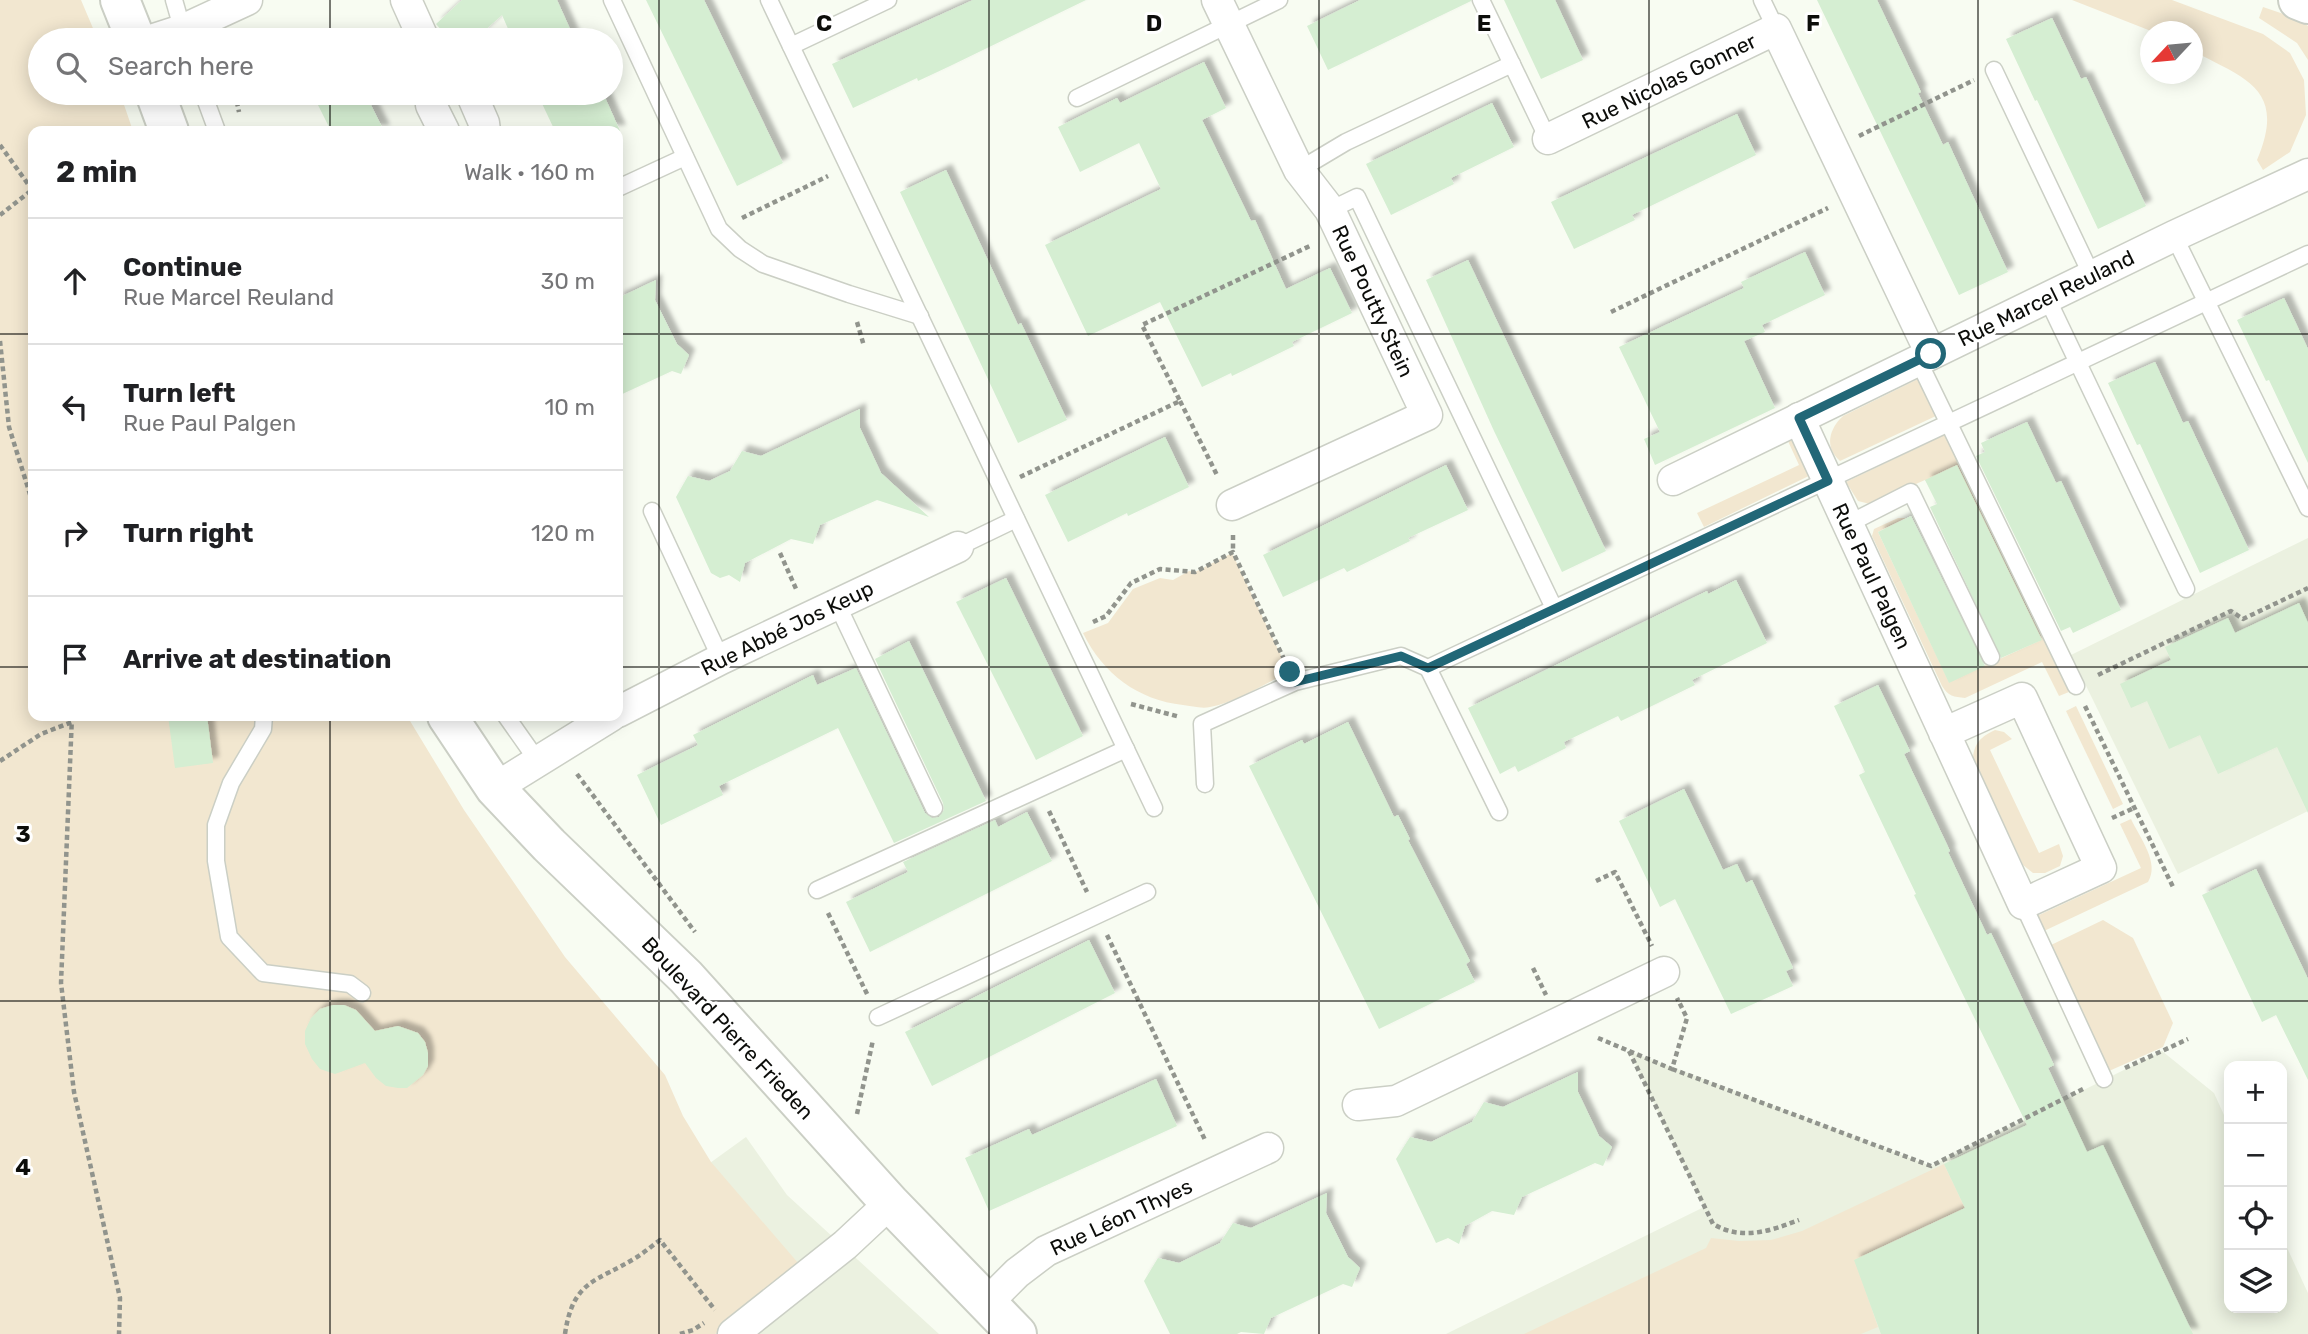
<!DOCTYPE html>
<html lang="en">
<head>
<meta charset="utf-8">
<style>
	:root { --surface:#fff; --page:#f6f6f6; --text:#202124; --muted:#757577; --line:#e0e0e0 }
	body { margin:0; font-family:Rubik,sans-serif; background:var(--page); color:var(--text) }
	.controls { position:absolute; right:21px; bottom:21px; display:grid; overflow:hidden; border-radius:14px; box-shadow:0 4px 18px #0003 }
	.controls button { width:63px; height:63px; display:grid; place-items:center; padding:0; border:0; border-bottom:2px solid var(--line); background:var(--surface); color:var(--text); font:35px sans-serif }
	.compass { position:absolute; left:2140px; top:21px; width:63px; height:63px; border-radius:50%; background:var(--surface); box-shadow:0 4px 18px #0003; rotate:244deg }
	.stop { position:absolute; width:21px; height:21px; margin:-16px; border:5px solid #226777; border-radius:50%; background:#fff }
	.stop.end { background:#226777; border-color:#fff; box-shadow:0 2px 7px #0008 }
	.list { margin:0; padding:0; list-style:none }
	h2 { display:flex; justify-content:space-between; align-items:center; height:91px; margin:0; padding:0 28px; font-size:30px }
	h2 small { font-size:23px; font-weight:400; color:var(--muted) }
	.list li { display:grid; grid-template-columns:46px 1fr auto; gap:21px; align-items:center; box-sizing:border-box; height:126px; padding:0 28px; border-top:2px solid var(--line) }
	.list b { display:block; font-size:26px; white-space:nowrap }
	.list p { margin:0; font-size:23px; white-space:nowrap; color:var(--muted) }
	.list em { font-size:23px; font-style:normal; color:var(--muted) }
	.icon { flex:none; width:38px; height:38px; fill:none; stroke:currentColor; stroke-width:2; stroke-linecap:round; stroke-linejoin:round }
	.map { position:relative; flex:none; width:2308px; height:1334px; overflow:hidden }
	.search { position:absolute; background:var(--surface); box-shadow:0 4px 18px #0003; left:28px; top:28px; width:595px; height:77px; display:flex; align-items:center; gap:18px; box-sizing:border-box; padding:0 24px; border-radius:38px; color:var(--muted); font-size:26px }
	.panel { position:absolute; background:var(--surface); box-shadow:0 4px 18px #0003; left:28px; top:126px; width:595px; height:595px; border-radius:14px }
	.map>svg:first-child { display:block }
	.built { fill:#ebf1e0 }
	.green { fill:#f2e7d0 }
	.building { fill:#d5eed2; filter:url(#shadow) }
	.lines { fill:none; stroke-linecap:round; stroke-linejoin:round }
	.service-casing { stroke:#cbcfc5; stroke-width:19 }
	.minor-casing { stroke:#cbcfc5; stroke-width:33 }
	.tertiary-casing { stroke:#cbcfc5; stroke-width:42 }
	.secondary-casing { stroke:#cbcfc5; stroke-width:42 }
	.path { stroke:#91948d; stroke-width:4.5; stroke-dasharray:5 3.5; stroke-linecap:butt }
	.service { stroke:#fff; stroke-width:16 }
	.minor { stroke:#fff; stroke-width:30 }
	.tertiary { stroke:#fff; stroke-width:38 }
	.secondary { stroke:#fff; stroke-width:38 }
	.route { stroke:#226777; stroke-width:9 }
	.grid { fill:none; stroke:#0c0d0a; stroke-width:2; stroke-opacity:0.55 }
	.labels { text-anchor:middle; dominant-baseline:central; stroke-width:6; stroke-linejoin:round; paint-order:stroke }
	.street-label { font-size:21px; fill:#0c0d0a; stroke:#fff }
	.grid-label { font-size:23px; text-anchor:middle; font-weight:bold; fill:#0c0d0a; stroke:#fff; stroke-width:6; stroke-linejoin:round; paint-order:stroke }
</style>
</head>
<body>
<div class="map">
<svg width="2308" height="1334" viewBox="0 0 2308 1334">
	<defs>
		<filter id="shadow"><feDropShadow dx="6" dy="-6" stdDeviation="2" flood-color="#0004"/></filter>
	</defs>
	<rect width="100%" height="100%" fill="#f8fcf2"/>
	<g class="built">
		<path d="M2308 538V811L2178 874 2071 655Z"/>
		<path d="M1629 1051 1931 1166 2162 1051 2214 1093 2229 1126V1308H2282V1237L2308 1293V1334H1446L1704 1207Z"/>
		<path d="M746 1137 787 1195 939 1334H473Z"/>
	</g>
	<g class="green">
		<path d="M0 0H81L98 40H40V93H120L133 131H33V716H407L464 810 565 957 665 1075 683 1116 711 1162 799 1264 715 1334H0Z"/>
		<path d="M2072 0H2172L2263 34 2290 53 2304 80 2306 115 2290 152 2263 170 2257 160C2287 89 2246 79 2193 51L2192 32 2151 31Z"/>
		<path d="M2263 7 2298 19 2308 26V60L2297 43 2259 18Z"/>
		<path d="M1920 378 1938 415 1840 461C1824 447 1829 429 1843 416Z"/>
		<path d="M1946 434 2069 692 2059 696 2042 662 1965 698C1954 697 1948 696 1942 686L1872 536 1874 529 1898 518H1906L1878 532 1949 682 2039 641 1925 480 1870 504 1858 501 1846 482Z"/>
		<path d="M1798 435 1815 473 1704 527 1697 513 1799 465 1787 439Z"/>
		<path d="M1232 553 1289 672C1264 684 1237 702 1210 707 1202 709 1191 706 1183 705 1138 700 1103 674 1083 633L1108 623 1133 589 1160 578 1173 580 1189 571 1195 572Z"/>
		<path d="M2076 706 2123 804 2113 809 2066 711Z"/>
		<path d="M1995 730 2004 732 2012 739 1990 750 2039 853 2059 844 2063 856 2060 866 2045 873H2033L2023 865 1973 757C1975 742 1981 737 1995 730Z"/>
		<path d="M2131 819C2140 838 2160 863 2148 882L2044 931 2037 916 2141 868 2120 824Z"/>
		<path d="M2103 920 2133 938 2173 1023 2163 1047 2109 1071 2051 945Z"/>
		<path d="M1944 1164 1965 1208 1855 1260 1878 1327 1861 1334H1524L1706 1248 1711 1238 1739 1241 1771 1240 1802 1231Z"/>
	</g>
	<g class="building">
		<path d="M462 0H557L575 40H513L502 15 474 40H450L436 24Z"/>
		<path d="M646 0H704L783 163 737 186Z"/>
		<path d="M973 0H1086L950 66 918 81 917 78 853 108 832 64Z"/>
		<path d="M1360 0H1471V1L1328 70 1307 26Z"/>
		<path d="M1504 0H1555L1583 60 1541 79Z"/>
		<path d="M1817 0H1877L1921 92 1918 93 1943 145 1948 142 2008 272 1959 295Z"/>
		<path d="M2052 18 2081 79 2086 77 2146 206 2098 229 2037 100 2035 101 2006 39Z"/>
		<path d="M1204 62 1226 108 1202 120 1251 221 1255 220 1286 289 1330 268 1352 313 1292 342 1294 346 1232 376 1231 373 1202 387 1160 302 1088 336 1045 245 1161 189 1139 143 1080 172 1058 127 1117 98 1120 103Z"/>
		<path d="M312 93H365L384 131H331Z"/>
		<path d="M537 93H603L620 131H555Z"/>
		<path d="M1492 103 1514 147 1451 178 1454 184 1391 215 1366 164Z"/>
		<path d="M1737 114 1756 155 1632 215 1635 220 1574 249 1551 202Z"/>
		<path d="M946 170 1018 325 1021 323 1067 420 1018 443 900 192Z"/>
		<path d="M1805 252 1825 295 1762 325 1765 332 1744 341 1775 408 1655 465 1644 439 1660 432 1619 347 1744 288 1741 282Z"/>
		<path d="M1468 260 1606 551 1562 572 1494 431 1426 280Z"/>
		<path d="M656 280 655 300 677 344 689 355 681 374 672 371 618 396V298Z"/>
		<path d="M2284 298 2308 349V463L2269 380 2266 381 2237 320Z"/>
		<path d="M2155 362 2183 423 2188 421 2249 550 2200 573 2140 444 2137 445 2108 383Z"/>
		<path d="M860 409V428L881 473 929 517 877 500 820 525 813 544 791 539 745 563 740 582 729 575 720 578 711 573 676 497 688 476 709 481 730 471 742 451 761 456Z"/>
		<path d="M2027 422 2056 483 2061 481 2121 610 2073 633 2070 627 2061 631 1976 456 1985 452 1981 443Z"/>
		<path d="M1165 437 1189 487 1128 516 1127 513 1068 542 1045 495Z"/>
		<path d="M1446 465 1468 510 1408 538 1410 541 1347 572 1344 568 1283 597 1263 555Z"/>
		<path d="M1957 465 2042 640 2001 658 1930 507 1937 504 1925 480Z"/>
		<path d="M1911 516 1985 666 1949 683 1878 532Z"/>
		<path d="M1006 578 1083 736 1036 760 956 602Z"/>
		<path d="M1736 580 1767 643 1692 680 1695 685 1621 721 1618 716 1564 742 1566 748 1518 772 1515 766 1500 774 1468 708 1707 591 1708 594Z"/>
		<path d="M2299 603 2308 623V813L2277 747 2218 774 2200 735 2169 749 2147 701 2131 708 2120 684 2171 660 2165 647 2228 618 2235 633Z"/>
		<path d="M909 641 986 801 894 843 838 728 719 786 723 795 661 825 637 775 698 745 693 735 813 675 817 685 856 668 925 813 932 818 939 817 944 810 943 803 875 659Z"/>
		<path d="M1878 685 1910 751 1904 754 1950 851 1948 852 1987 935 1991 933 2054 1065 2048 1068 2087 1152 2103 1145 2193 1334H1881L1854 1260 1965 1208 1944 1164 2027 1125 1914 895 1916 894 1859 775 1865 772 1834 706Z"/>
		<path d="M168 716H207L213 763 175 768Z"/>
		<path d="M1348 722 1394 817 1398 815 1410 839 1408 840 1470 961 1466 964 1475 982 1379 1029 1249 766 1302 740 1304 744Z"/>
		<path d="M1684 789 1723 870 1737 864 1746 883 1752 880 1793 968 1786 971 1793 986 1731 1014 1675 899 1660 907 1619 821Z"/>
		<path d="M1027 812 1052 861 870 952 846 902 908 872 903 862 995 820 998 827Z"/>
		<path d="M2256 869 2308 979V1080L2276 1015 2262 1022 2202 895Z"/>
		<path d="M1089 940 1115 993 932 1086 905 1032Z"/>
		<path d="M333 1005H344L356 1010 375 1031 398 1026 418 1033 425 1042 428 1053V1066L423 1075 407 1088H398L386 1086 376 1078 365 1063 335 1074 320 1069 312 1059 305 1044V1031L311 1018 320 1009Z"/>
		<path d="M1578 1072V1092L1599 1136 1612 1147 1603 1166 1595 1163 1522 1197 1514 1215 1492 1211 1465 1226 1459 1244 1448 1238 1436 1243 1396 1159 1410 1137 1431 1142 1472 1122 1484 1102 1503 1107Z"/>
		<path d="M1156 1079 1177 1126 989 1211 965 1158 1029 1129 1032 1135Z"/>
		<path d="M1327 1193 1326 1213 1348 1257 1360 1268 1352 1287 1343 1284 1271 1318 1264 1334 1241 1332 1237 1334H1170L1144 1281 1158 1258 1179 1263 1220 1243 1233 1223 1251 1228Z"/>
	</g>
	<g class="lines">
		<defs>
			<g id="service">
				<path d="M174 0 184 35"/>
				<path d="M612 0 719 229 740 249 763 264 849 294 920 316"/>
				<path d="M769 0 1154 808"/>
				<path d="M1481 0 1548 139"/>
				<path d="M1762 0 1776 29"/>
				<path d="M791 46 888 0"/>
				<path d="M1994 70 2092 276"/>
				<path d="M203 93 217 131"/>
				<path d="M1077 98 1279 0"/>
				<path d="M1299 170 1346 142 1512 64"/>
				<path d="M618 188 685 157"/>
				<path d="M1330 210 1357 197 1554 608"/>
				<path d="M2174 236 2308 508"/>
				<path d="M2047 298 2186 589"/>
				<path d="M1918 360 2076 686"/>
				<path d="M652 511 721 659"/>
				<path d="M1848 524 1911 492 1991 657"/>
				<path d="M958 547 1016 519"/>
				<path d="M837 604 934 808"/>
				<path d="M1428 668 1499 812"/>
				<path d="M264 716 263 729 231 783 216 825V861L229 937 263 973 350 984 362 993"/>
				<path d="M506 716 537 760"/>
				<path d="M1205 784 1202 724 1295 682 1401 656 1428 668 2308 254"/>
				<path d="M817 890 1126 749"/>
				<path d="M2023 904 2104 1079"/>
				<path d="M878 1017 1147 892"/>
			</g>
			<g id="minor">
				<path d="M406 0 424 40"/>
				<path d="M1217 0 1299 170 1330 210 1427 415 1232 505"/>
				<path d="M151 40 182 30 247 0"/>
				<path d="M430 93 431 105 444 131"/>
				<path d="M471 93 484 123 485 131"/>
				<path d="M1548 139 1776 29 1931 354"/>
				<path d="M1799 418C1874 581 1949 742 2023 904L2101 868 2022 698 1944 733"/>
				<path d="M1673 480 2174 236 2308 174"/>
				<path d="M618 712 721 659 958 547"/>
				<path d="M495 788 611 716"/>
				<path d="M1358 1105 1396 1101 1664 972"/>
				<path d="M986 1304 1017 1273 1046 1251 1268 1148"/>
				<path d="M733 1334 845 1245 890 1203"/>
			</g>
			<path id="tertiary" d="M2298 0 2308 4"/>
			<g id="secondary">
				<path d="M120 0 136 40"/>
				<path d="M155 93 169 131"/>
				<path d="M447 716 495 788 549 845 686 977 890 1203 1017 1334"/>
			</g>
		</defs>
		<use href="#service" class="service-casing"/>
		<use href="#minor" class="minor-casing"/>
		<use href="#tertiary" class="tertiary-casing"/>
		<use href="#secondary" class="secondary-casing"/>
		<g class="path">
			<path d="M235 93 239 112"/>
			<path d="M1859 136 1974 80"/>
			<path d="M0 145 33 191"/>
			<path d="M0 215 32 190"/>
			<path d="M742 218 828 176"/>
			<path d="M1611 312 1828 208"/>
			<path d="M857 322 864 346"/>
			<path d="M0 341 9 427 33 504"/>
			<path d="M1180 401 1218 477"/>
			<path d="M1020 477 1180 401 1142 325 1312 245"/>
			<path d="M1233 535V552"/>
			<path d="M780 553 797 591"/>
			<path d="M1093 622 1106 616 1131 583 1160 569 1195 572 1233 552 1284 659"/>
			<path d="M2098 675 2231 611 2243 619 2308 588"/>
			<path d="M1131 704 1180 717"/>
			<path d="M2085 706 2173 887"/>
			<path d="M72 716 61 983 74 1092 120 1298 119 1334"/>
			<path d="M0 761 41 734 72 722"/>
			<path d="M577 774 695 932"/>
			<path d="M1049 811 1087 892"/>
			<path d="M2112 818 2134 808"/>
			<path d="M1596 881 1615 872 1652 946"/>
			<path d="M828 913 868 996"/>
			<path d="M1107 935 1206 1142"/>
			<path d="M1533 968 1546 995"/>
			<path d="M1598 1038 1672 1069 1687 1018 1677 998"/>
			<path d="M1629 1051 1713 1224C1742 1241 1770 1231 1799 1220"/>
			<path d="M2125 1068 2188 1039"/>
			<path d="M1672 1069 1931 1166 2083 1089"/>
			<path d="M857 1114 873 1040"/>
			<path d="M565 1334C573 1279 597 1282 637 1257 645 1252 653 1245 660 1240L715 1310"/>
			<path d="M680 1334 693 1330 704 1323"/>
		</g>
		<use href="#service" class="service"/>
		<use href="#minor" class="minor"/>
		<use href="#tertiary" class="tertiary"/>
		<use href="#secondary" class="secondary"/>
	</g>
	<g class="lines">
		<path class="route" d="M1290 672 1295 682 1401 656 1428 668 1828 481 1799 418 1931 354"/>
	</g>
	<path class="grid" d="M330 0V40M659 0V1334M989 0V1334M1319 0V1334M1649 0V1334M1978 0V1334M330 93V131M0 334H33M618 334H2308M0 667H33M618 667H2308M330 716V1334M0 1001H2308"/>
	<g class="labels">
		<g class="street-label">
			<text transform="translate(1669 81) rotate(-26)">Rue Nicolas Gonner</text>
			<text transform="translate(2046 298) rotate(-26)">Rue Marcel Reuland</text>
			<text transform="translate(1373 301) rotate(65)">Rue Poutty Stein</text>
			<text transform="translate(1872 576) rotate(65)">Rue Paul Palgen</text>
			<text transform="translate(787 628) rotate(-26)">Rue Abbé Jos Keup</text>
			<text transform="translate(728 1028) rotate(47)">Boulevard Pierre Frieden</text>
			<text transform="translate(1121 1217) rotate(-25)">Rue Léon Thyes</text>
		</g>
	</g>
	<g class="grid-label">
		<text x="824" y="31">C</text>
		<text x="1154" y="31">D</text>
		<text x="1484" y="31">E</text>
		<text x="1813" y="31">F</text>
		<text x="23" y="842">3</text>
		<text x="23" y="1175">4</text>
	</g>
</svg>
<div class="controls">
<button>+</button>
<button>−</button>
<button><svg class="icon" aria-label="locate" viewBox="0 0 24 24"><circle cx="12" cy="12" r="6"/><path d="M12 2v4M12 18v4M2 12h4M18 12h4"/></svg></button>
<button><svg class="icon" aria-label="layers" viewBox="0 0 24 24"><path d="M12 4l9 5-9 5-9-5zM3 14l9 5 9-5"/></svg></button>
</div>
<svg class="compass" viewBox="-18 -18 36 36"><path d="M0-13l5 13h-10z" fill="#e53935"/><path d="M0 13l5-13h-10z" fill="#757577"/></svg>
<div class="stop" style="left:1931px;top:354px"></div>
<div class="stop end" style="left:1290px;top:672px"></div>
<div class="search"><svg class="icon" aria-label="search" viewBox="0 0 24 24"><circle cx="10" cy="10" r="6"/><path d="M15 15l6 6"/></svg>Search here</div>
<section class="panel">
<h2>2 min<small>Walk · 160 m</small></h2>
<ul class="list">
<li><svg class="icon" aria-label="ahead" viewBox="0 0 24 24"><path d="M12 20V5M6 11l6-6 6 6"/></svg><div><b>Continue</b><p>Rue Marcel Reuland</p></div><em>30 m</em></li>
<li><svg class="icon" aria-label="left" viewBox="0 0 24 24"><path d="M17 20v-9H6M10 6l-5 5 5 5"/></svg><div><b>Turn left</b><p>Rue Paul Palgen</p></div><em>10 m</em></li>
<li><svg class="icon" aria-label="right" viewBox="0 0 24 24"><path d="M7 20v-9h11M14 6l5 5-5 5"/></svg><div><b>Turn right</b></div><em>120 m</em></li>
<li><svg class="icon" aria-label="arrive" viewBox="0 0 24 24"><path d="M6 21V4h12l-3 4 3 4H6"/></svg><div><b>Arrive at destination</b></div></li>
</ul>
</section>
</div>
</body>
</html>
